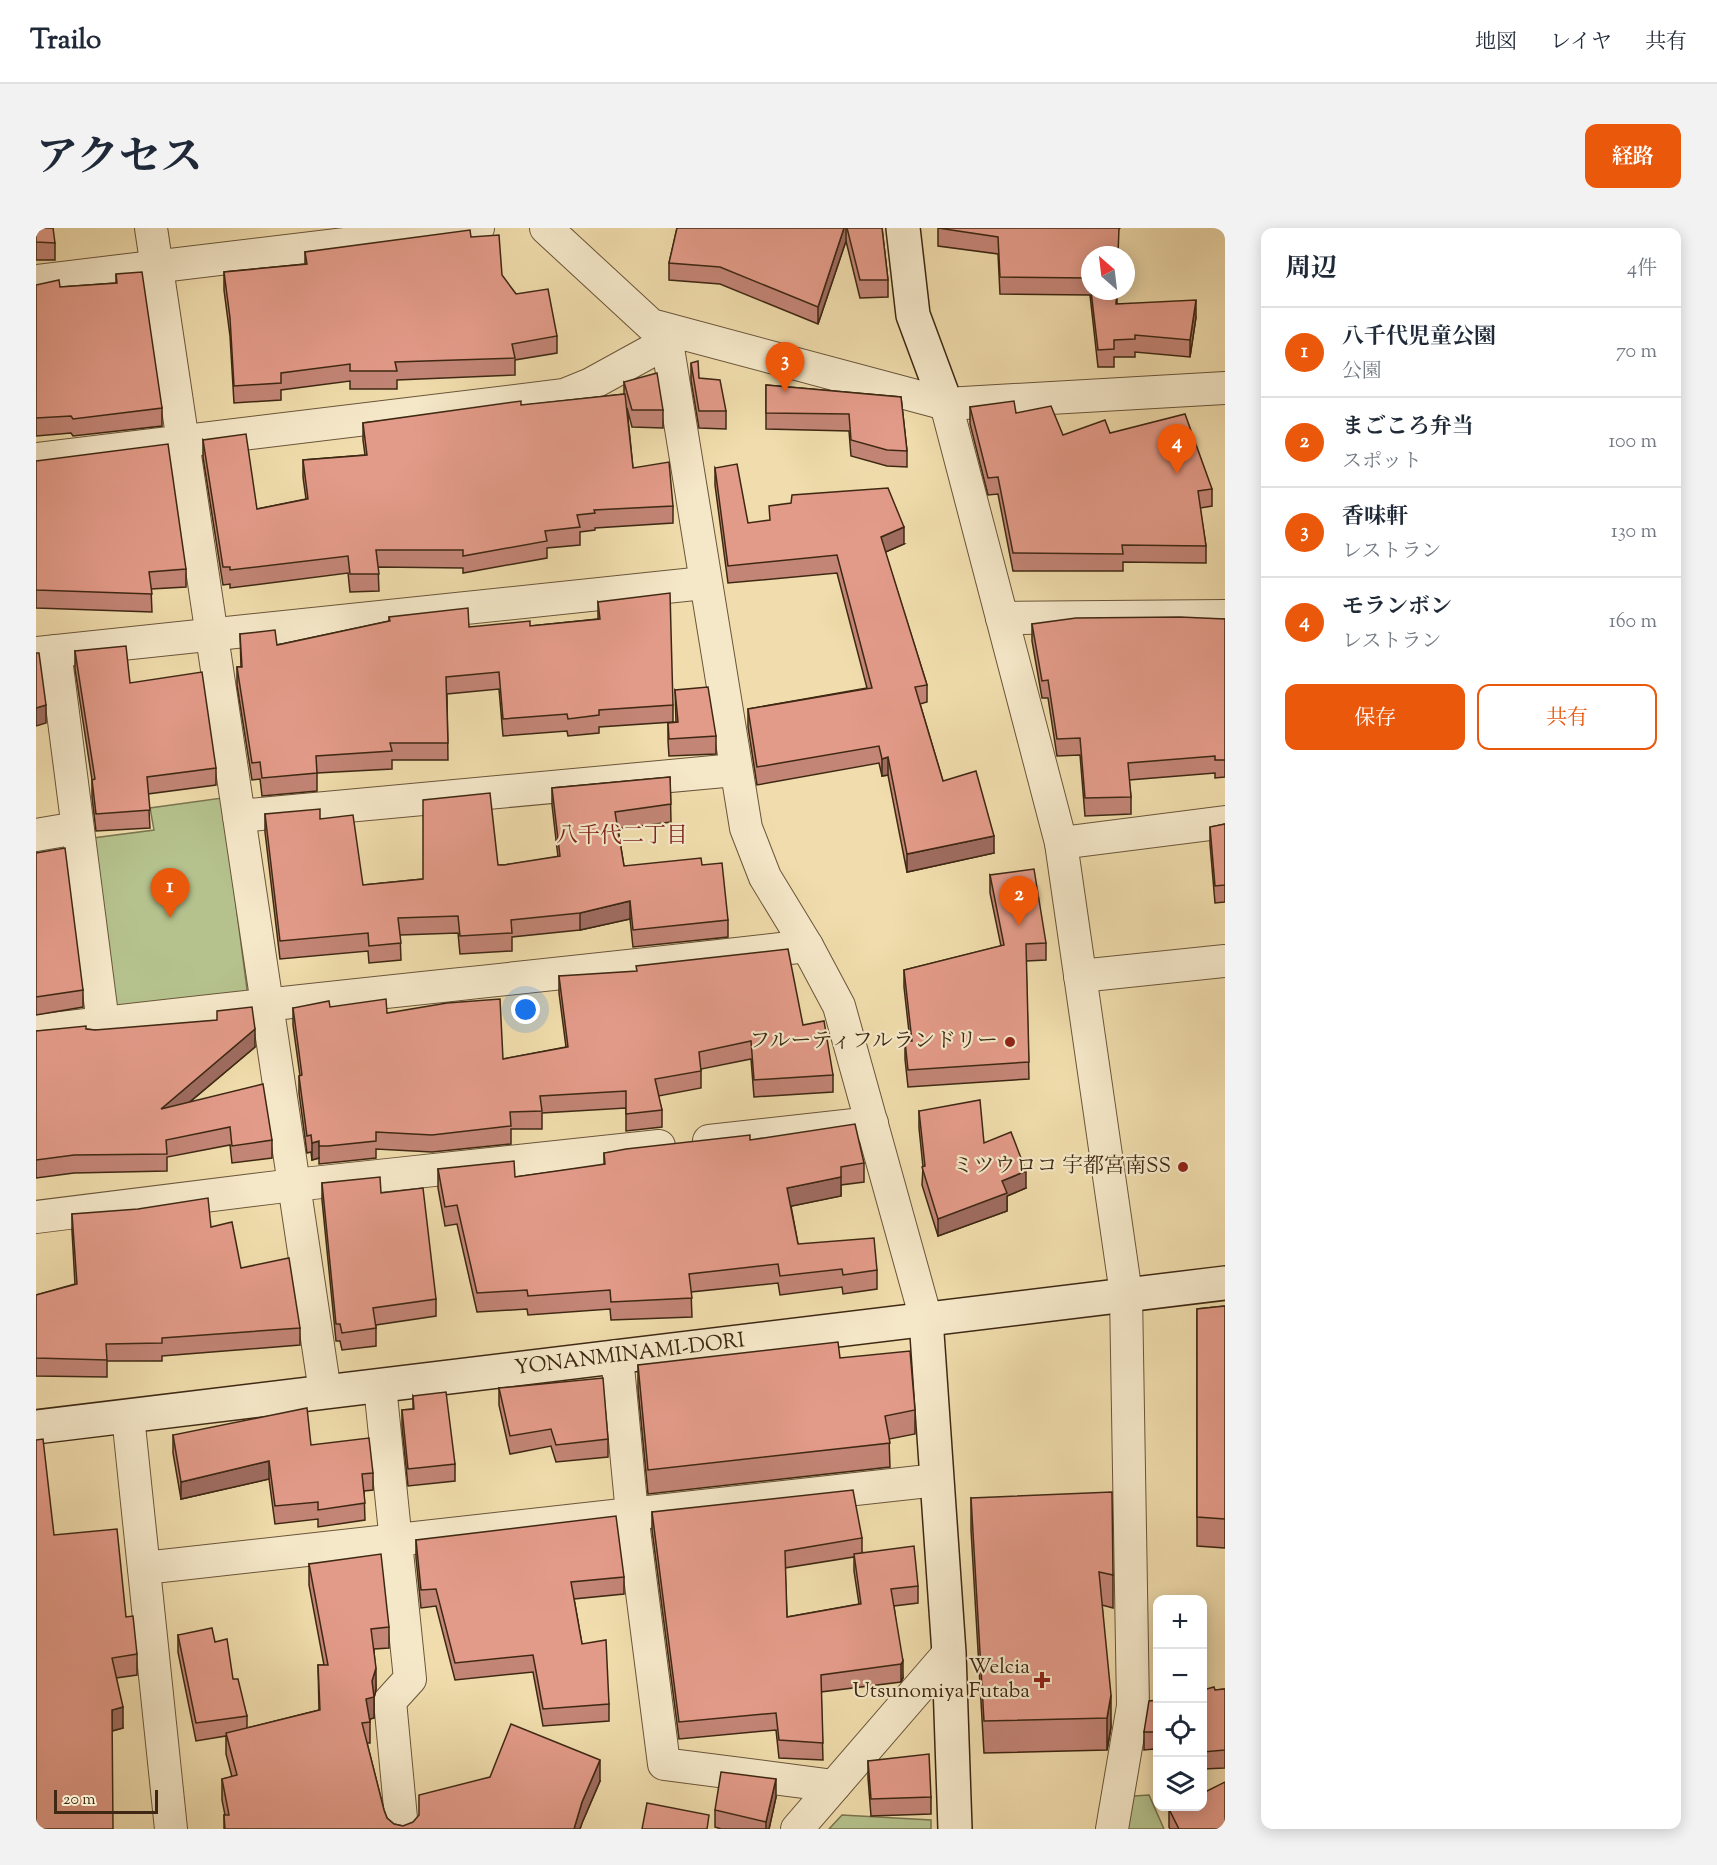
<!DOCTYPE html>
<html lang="ja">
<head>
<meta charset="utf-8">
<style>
	:root { --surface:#fff; --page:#f2f2f3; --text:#1f2937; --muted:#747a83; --line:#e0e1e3; --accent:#ea580c }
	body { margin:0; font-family:"Sorts Mill Goudy","Noto Serif JP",serif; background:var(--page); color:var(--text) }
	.controls { position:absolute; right:18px; bottom:18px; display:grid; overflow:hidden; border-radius:12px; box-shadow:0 3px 15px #0003 }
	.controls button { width:54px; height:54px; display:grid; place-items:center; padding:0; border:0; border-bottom:2px solid var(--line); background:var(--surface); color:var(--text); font:30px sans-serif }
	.compass { position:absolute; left:1045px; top:18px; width:54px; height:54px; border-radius:50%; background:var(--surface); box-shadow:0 3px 15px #0003; rotate:332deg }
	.scale { position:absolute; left:18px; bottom:15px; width:104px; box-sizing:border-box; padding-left:6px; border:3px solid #3e2813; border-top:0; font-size:16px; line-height:21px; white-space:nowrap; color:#3e2813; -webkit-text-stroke:4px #f5e8c9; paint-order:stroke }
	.you { position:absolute; left:490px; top:782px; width:21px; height:21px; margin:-15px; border:4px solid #fff; border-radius:50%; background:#1a73e8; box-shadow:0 0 0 9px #1a73e833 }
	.badge { display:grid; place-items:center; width:39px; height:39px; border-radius:50%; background:var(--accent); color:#fff; font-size:20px; font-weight:700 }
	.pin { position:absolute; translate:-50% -50px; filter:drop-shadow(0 2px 3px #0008) }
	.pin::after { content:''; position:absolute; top:32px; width:21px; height:18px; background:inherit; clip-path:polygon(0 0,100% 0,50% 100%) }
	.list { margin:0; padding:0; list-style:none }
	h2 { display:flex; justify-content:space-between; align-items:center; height:78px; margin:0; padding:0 24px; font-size:26px }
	h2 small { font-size:20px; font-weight:400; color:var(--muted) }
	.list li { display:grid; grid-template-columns:39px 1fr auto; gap:18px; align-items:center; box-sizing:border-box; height:90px; padding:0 24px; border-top:2px solid var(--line) }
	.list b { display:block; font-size:22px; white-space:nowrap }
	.list p { margin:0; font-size:20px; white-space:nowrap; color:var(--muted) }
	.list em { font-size:20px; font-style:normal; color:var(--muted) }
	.actions { display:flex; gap:12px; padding:18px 24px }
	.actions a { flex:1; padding:14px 0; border:2px solid var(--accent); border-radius:12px; text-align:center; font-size:21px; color:var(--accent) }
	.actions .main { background:var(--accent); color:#fff }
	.icon { flex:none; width:33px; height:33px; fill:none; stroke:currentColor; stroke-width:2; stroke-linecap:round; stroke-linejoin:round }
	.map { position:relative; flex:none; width:1189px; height:1601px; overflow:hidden; border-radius:12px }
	header { display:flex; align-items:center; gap:36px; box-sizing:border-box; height:84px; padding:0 30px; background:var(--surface); border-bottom:2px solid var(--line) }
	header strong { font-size:28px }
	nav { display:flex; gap:33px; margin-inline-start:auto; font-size:21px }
	.intro { display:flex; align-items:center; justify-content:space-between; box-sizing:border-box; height:144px; padding:0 36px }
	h1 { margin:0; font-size:42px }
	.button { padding:15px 27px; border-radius:12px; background:var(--accent); color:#fff; font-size:21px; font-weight:700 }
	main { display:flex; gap:36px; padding:0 36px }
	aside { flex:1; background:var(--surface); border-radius:12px; box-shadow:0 3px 15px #0003 }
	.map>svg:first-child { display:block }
	.green { fill:#b5c28d; stroke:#7a7550; stroke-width:1.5 }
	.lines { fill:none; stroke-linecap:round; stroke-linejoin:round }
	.street-casing { stroke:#6a5539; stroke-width:34 }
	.secondary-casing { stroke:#3e2813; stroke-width:36 }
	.street { stroke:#f5e8c9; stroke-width:32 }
	.secondary { stroke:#f5e8c9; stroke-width:33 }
	.wall { fill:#c38576; stroke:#3e2813; stroke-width:1.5; fill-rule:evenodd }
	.shaded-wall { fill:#9f6c60; stroke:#3e2813; stroke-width:1.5 }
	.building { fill:#e39b89; stroke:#3e2813; stroke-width:1.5 }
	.poi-dot { fill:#8f2418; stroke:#f5e8c9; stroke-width:2 }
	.labels { text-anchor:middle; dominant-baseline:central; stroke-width:4.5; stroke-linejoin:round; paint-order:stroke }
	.poi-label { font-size:21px; fill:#3e2813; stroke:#f5e8c9; text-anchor:end }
	.street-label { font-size:21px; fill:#3e2813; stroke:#f5e8c9 }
	.neighbourhood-label { font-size:22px; fill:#7a1f14; stroke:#f5e8c9 }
</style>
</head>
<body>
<header>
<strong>Trailo</strong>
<nav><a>地図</a><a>レイヤ</a><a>共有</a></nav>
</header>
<div class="intro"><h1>アクセス</h1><a class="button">経路</a></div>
<main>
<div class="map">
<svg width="1189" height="1601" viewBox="0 0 1189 1601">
	<rect width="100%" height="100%" fill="#f0dcac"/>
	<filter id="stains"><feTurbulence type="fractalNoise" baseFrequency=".00333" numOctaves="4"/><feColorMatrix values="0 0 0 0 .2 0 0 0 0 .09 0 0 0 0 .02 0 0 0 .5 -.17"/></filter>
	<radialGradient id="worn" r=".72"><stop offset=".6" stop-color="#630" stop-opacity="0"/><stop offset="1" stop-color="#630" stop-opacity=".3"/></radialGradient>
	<g class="green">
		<path d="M186 570 212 769 76 782 57 610 118 602 114 580Z"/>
		<path d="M1113 1567 1128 1601H1061L1067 1570Z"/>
		<path d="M806 1587 895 1592V1601H793Z"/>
	</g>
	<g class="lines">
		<defs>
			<g id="street">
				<path d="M115 0 289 1164"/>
				<path d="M510 0 615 97 910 176 1189 160"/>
				<path d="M0 53 442 0"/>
				<path d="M631 114 710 600 729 649 771 718 803 778 890 1091"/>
				<path d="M910 176 1025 615 1090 1066 1097 1478 1076 1601"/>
				<path d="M0 231 528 167 555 156 646 106"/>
				<path d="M966 390 1189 388"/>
				<path d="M19 423 67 795"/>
				<path d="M0 425 668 355"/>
				<path d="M203 588 699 542"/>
				<path d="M0 607 41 600"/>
				<path d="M1025 615 1189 594"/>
				<path d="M1044 748 1189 733"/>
				<path d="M0 803C257 772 514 748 771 718"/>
				<path d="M673 913 836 895"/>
				<path d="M0 989 258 957 623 918"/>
				<path d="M581 1128 596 1286 628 1536 798 1558"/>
				<path d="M344 1158 374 1451 354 1473 366 1601"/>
				<path d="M92 1188 135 1601"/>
				<path d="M108 1340 901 1252"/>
				<path d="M761 1601 913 1425"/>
			</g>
			<g id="secondary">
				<path d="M867 0 877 87 910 176"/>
				<path d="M890 1091 913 1425 919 1601"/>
				<path id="s1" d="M0 1199 1189 1055"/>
			</g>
		</defs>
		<use href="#street" class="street-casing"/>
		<use href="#secondary" class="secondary-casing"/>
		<use href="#street" class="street"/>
		<use href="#secondary" class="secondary"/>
	</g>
	<g class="wall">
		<path d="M0 0 19 15V32H0Z"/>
		<path d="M641 0H846L852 52V69L824 70 810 13 782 96 684 56 633 52V35Z"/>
		<path d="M902 0H1084L1054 27V63H1081V76L1160 89 1154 129 1099 124V129H1078V139H1062L1054 67 964 66 962 26 902 18Z"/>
		<path d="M435 9 480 66 521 108V125L479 132V147L361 152V161H314V153L245 162V172L198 175 194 108 188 62V44L269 36V24Z"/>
		<path d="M80 46 126 180V198L37 208 35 205 0 208V57L24 59 80 55Z"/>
		<path d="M655 135 663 150 690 183V201L663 200 655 152Z"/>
		<path d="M588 154 627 182V200L596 199 591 180 597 240 637 278V295L559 300V302L544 304V317L511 320V330L427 345V340L342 339 343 363 314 364 312 345 194 360V356L187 357 167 229V212L221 281 270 271 267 249V232L329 227 327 212V195L588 166Z"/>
		<path d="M730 157 865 169 871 223V239L851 238 815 228 813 203 730 201Z"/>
		<path d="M934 179 980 185 1027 207 1176 261V278L1164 280 1170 318V335L1087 334V343H977L962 266 952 267 934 196Z"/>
		<path d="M0 233 150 341V359L115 361 116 384 0 380Z"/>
		<path d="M679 240 712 295 868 316 849 324 891 457V474L884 476 907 553 958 625 871 644 852 547 846 548 843 535 721 557 712 499V481L831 460 801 345 692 355 679 257Z"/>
		<path d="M562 374 637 477V494L563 499V505L532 508 531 503 467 508 463 461 411 466 412 532H356V541L281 545V563L226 568 224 551 216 552 201 457V439H205L204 406 241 417 353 393V389L433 399 494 398 562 391Z"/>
		<path d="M1189 391V549L1179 550V545L1093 552 1095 569V586L1049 588 1044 527 1021 528 1012 470H1006L996 413V396Z"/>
		<path d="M39 423 94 455 180 540V557L112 566 114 600 60 603 56 569V552L39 441Z"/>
		<path d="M639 462 680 508V526L633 528 632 513V495L640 494Z"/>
		<path d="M634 549 635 594 582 601 588 638 666 637 692 692V709L597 719 594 691 544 702 476 709V723L424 726 422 705 364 707 365 732 333 735 332 723 244 731 229 604V586L284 591 327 657 387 651 462 637H468L522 629 516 577V560Z"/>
		<path d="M1189 596V674L1179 675 1174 616V599Z"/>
		<path d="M0 625 47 762V779L0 787Z"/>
		<path d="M954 647 1010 715V732L990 733 993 851 872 859 869 831V813H874L868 759V742L965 718 954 665Z"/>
		<path d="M523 748 767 797 797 847V864L718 869 715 831 665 841V860L622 868 626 882V899L590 903V880L506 885V901H475V916L396 924 340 921V930L283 936V930L276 932 275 924 271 925 263 865V848H264L257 797V780L294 779 351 785 467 831 530 819 523 765Z"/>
		<path d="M50 801 219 819 154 874 236 912V930L196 935 194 917 131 929V943L38 945 0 950V803Z"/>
		<path d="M883 883 948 915 990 960 971 968V983L902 1008 886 957 887 939 883 900Z"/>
		<path d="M714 912 828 935V954L805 957V968L755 978 762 1016 841 1042V1061L807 1066 806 1059 744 1067 742 1055 655 1064 656 1089 575 1092 574 1081 492 1087 491 1081 441 1084 421 996 409 998 402 960V941L479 949 568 937V925Z"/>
		<path d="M286 955 345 965 400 1071V1088L340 1097V1118L306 1122 304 1113H300L286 972Z"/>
		<path d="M36 986 175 999 205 1040 264 1100V1117L126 1128V1133H71V1149L0 1148V1067L39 1056 36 1003Z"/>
		<path d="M1189 1078V1320L1161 1318V1081Z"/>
		<path d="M804 1130 879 1182V1206L853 1211 854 1239 612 1266 602 1161V1137Z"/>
		<path d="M463 1160 572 1211V1229L520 1234 515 1218 474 1226 463 1177Z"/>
		<path d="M377 1168 419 1236V1253L372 1258 366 1199V1182L377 1181Z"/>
		<path d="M137 1207 275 1217 337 1245V1262L328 1263 329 1292 282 1299V1291L239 1296 233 1251 145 1271 137 1225Z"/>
		<path d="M935 1270 1077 1347V1380L1066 1377 1075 1499 1071 1522 948 1525 935 1302Z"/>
		<path d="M616 1284 826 1310V1324L882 1358V1375L858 1378 867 1450 865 1454 785 1464 787 1532 743 1530 740 1502 643 1511 616 1302ZM818 1329V1343L823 1376 751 1389 749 1340Z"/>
		<path d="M18 1307 90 1389 101 1426V1447L80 1450 87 1500 76 1503Z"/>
		<path d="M380 1312 588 1349V1366L538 1371 546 1416 573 1476V1493L507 1498 497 1444 419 1452 400 1378 385 1380 380 1330Z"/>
		<path d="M273 1336 353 1399V1420L338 1421 340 1461 338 1470V1490L334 1491V1515H331L348 1582 351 1590 358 1596 367 1598 564 1553 546 1595 544 1601H188V1587H189L186 1572V1551L196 1549 190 1526V1508L160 1513 142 1424V1407L179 1414 197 1451 211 1488V1500L283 1482 282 1437H288L273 1357Z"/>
		<path d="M1189 1461V1540L1167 1541V1462H1179Z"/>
		<path d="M1122 1472V1545H1119L1118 1521 1108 1522V1504Z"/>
		<path d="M832 1533 895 1569V1586L835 1588 832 1550Z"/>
		<path d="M740 1569 733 1601H685L679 1599V1582Z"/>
		<path d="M1133 1581 1189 1601H1134L1133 1599Z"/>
	</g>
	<g class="shaded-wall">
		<path d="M808 0H810V13L782 96V79Z"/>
		<path d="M1160 72V89L1154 129V112Z"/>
		<path d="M868 299V316L845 326V309Z"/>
		<path d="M10 477V495L0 498V480Z"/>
		<path d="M852 529V547L846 548V531Z"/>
		<path d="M958 608V625L871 644V626Z"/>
		<path d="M594 673V691L544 702V685Z"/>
		<path d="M219 801V819L125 898V881Z"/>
		<path d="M283 913V930L276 932V915Z"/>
		<path d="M990 943V960L971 968V983L902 1008V991L966 953Z"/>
		<path d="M805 949V968L751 979V960Z"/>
		<path d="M233 1233V1251L145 1271V1254Z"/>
		<path d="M867 1433V1450L865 1454V1436Z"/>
		<path d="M340 1440V1461L338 1470V1490L330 1492V1471Z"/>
		<path d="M1075 1467V1499L1071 1522V1490Z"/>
		<path d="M87 1479V1500L76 1503V1482Z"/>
		<path d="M564 1532V1553L546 1595 544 1601H538L546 1574Z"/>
		<path d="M740 1551V1569L733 1601H730V1594Z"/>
	</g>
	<g class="building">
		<path d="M0 0H17L19 15 0 14Z"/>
		<path d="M641 0H808L782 79 684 39 633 35Z"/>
		<path d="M811 0H846L852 52H824Z"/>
		<path d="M902 0H1083L1082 27H1054V50L964 49 962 9Z"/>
		<path d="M434 2 435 9 463 7 466 47 480 66 512 61 521 108 476 116 479 130 359 134 361 143H314V136L245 145V155L198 158 194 90 188 44 271 36 269 24Z"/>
		<path d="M106 44 126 180 37 191 35 188 0 190V57L23 52 24 59 81 55 80 46Z"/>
		<path d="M1055 63H1081L1080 76 1160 72 1154 112 1099 107V111L1078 112V121L1062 122Z"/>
		<path d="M662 133 663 150 684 152 690 183H663L655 135Z"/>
		<path d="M621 145 627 182H596L588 154Z"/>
		<path d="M730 157 865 169 871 223 851 222 815 212 813 186 730 185Z"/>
		<path d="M589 166 597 240 633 234 637 278 558 282 559 285 541 287 544 299 509 303 511 313 427 328V322H340L343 346H314L312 328 194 342V339H187L167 212 210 206 221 281 272 271 267 232 331 227 327 195 485 173V177Z"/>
		<path d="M978 173 980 185 1015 178 1027 207 1069 192 1074 205 1149 186 1176 261 1162 263 1170 318 1086 317 1087 326 977 325 962 249 952 250 934 179Z"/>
		<path d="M132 216 150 341 113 344 116 366 0 362V233Z"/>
		<path d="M701 236 712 295 734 292 733 278 755 275 756 267 852 260 868 299 845 309 891 457 879 459 907 553 940 543 958 608 871 626 852 529 846 531 843 518 721 539 712 481 836 460 801 327 692 338 679 240Z"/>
		<path d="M634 365 637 477 563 482V487L532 491 531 486 467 491 463 444 410 449 412 515H354L356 523 280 528 281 545 226 550 224 534 216 535 201 439H206L204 406 239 402 241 417 354 393 353 389 432 380 433 399 494 393V398L564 391 562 374Z"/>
		<path d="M1144 389 1189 391V532H1179V528L1092 535 1095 569 1049 570 1044 510 1021 511 1012 452 1006 453 996 396 1040 390Z"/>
		<path d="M90 418 94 455 166 444 180 540 111 549 114 582 60 586 56 552 59 551 39 423Z"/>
		<path d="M0 425H3L10 477 0 480Z"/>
		<path d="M672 459 680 508 633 511 632 495 642 494 639 462Z"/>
		<path d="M634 549 635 576 579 584 588 638 665 630 666 637 686 635 692 692 597 702 594 673 544 685 475 692 476 705 424 708 422 688 362 690 365 715 333 718 332 705 244 713 229 586 284 581V591L317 587 327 657 387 651V572L454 565 462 637H468L524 628 516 560Z"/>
		<path d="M1189 596V657L1179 658 1174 599Z"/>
		<path d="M29 620 47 762 0 769V625Z"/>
		<path d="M998 641 1010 715 990 716 993 834 872 842 869 813H876L868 742 968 717 954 647Z"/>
		<path d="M752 721 767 797 788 793 797 847 718 852 715 813 663 824 665 843 619 851 626 882 590 886V863L504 868 506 883 474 884 475 898 396 907 340 904V913L292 918H283V913L276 915 275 907 271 908 263 848 266 847 257 780 293 773 294 779 350 771 351 785 411 775 464 771 467 831 532 819 523 748 601 743 600 738Z"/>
		<path d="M216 779 219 801 125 881 227 856 236 912 196 918 194 899 130 912 131 926 38 927 0 932V803L50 798V801L59 802 181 792V783Z"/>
		<path d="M944 872 948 915 975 904 990 943 966 953 971 965 902 991 886 939 889 938 883 883Z"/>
		<path d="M819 896 828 935 805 939V949L751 960 762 1016 838 1010 841 1042 807 1047 806 1041 744 1048 742 1036 653 1046 656 1070 575 1074 574 1062 492 1068 491 1062 441 1065 421 977 409 979 402 941 478 933 479 949 569 936 568 925 590 921 714 907V912Z"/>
		<path d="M344 949 345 965 387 960 400 1071 337 1080 340 1100 306 1105 304 1096H300L286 955Z"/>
		<path d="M172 970 175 999 196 994 205 1040 253 1030 264 1100 126 1110V1115L70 1116 71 1132 0 1130V1067L41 1056 36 986 102 981Z"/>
		<path d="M1189 1078V1291L1161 1289V1081Z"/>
		<path d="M802 1114 804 1130 874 1123 879 1182 849 1188 854 1215 612 1242 602 1137Z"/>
		<path d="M567 1150 572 1211 520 1217 515 1201 474 1208 463 1160Z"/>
		<path d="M410 1164 419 1236 372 1241 366 1182 378 1181 377 1168Z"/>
		<path d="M271 1180 275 1217 333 1210 337 1245 326 1246 329 1275 282 1282V1274L239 1278 233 1233 145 1254 137 1207Z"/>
		<path d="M7 1211 18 1307 81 1301 90 1389 97 1388 101 1426 76 1430 87 1479 76 1482 77 1601H0V1212Z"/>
		<path d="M817 1262 826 1310 749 1323 751 1389 825 1376 818 1326 878 1318 882 1358 855 1361 867 1433 865 1436 785 1447 787 1515 743 1512 740 1485 643 1494 616 1284Z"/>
		<path d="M1076 1264 1077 1347 1063 1344 1075 1467 1071 1490 948 1493 935 1270Z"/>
		<path d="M580 1288 588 1349 535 1354 546 1416 570 1412 573 1476 507 1481 497 1427 419 1435 400 1361 385 1362 380 1312Z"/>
		<path d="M345 1326 353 1399 335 1401 340 1440 336 1453 338 1469 330 1471 334 1494 326 1495 348 1582 351 1590 358 1596 367 1598 377 1594 383 1587V1567L454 1549 475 1496 564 1532 546 1574 538 1601H189L188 1587H193L186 1551 201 1547 190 1505 284 1482 282 1437H292L273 1336Z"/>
		<path d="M176 1400 179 1414 191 1411 197 1451H202L211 1488 160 1495 142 1407Z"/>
		<path d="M1178 1459 1179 1462 1189 1461V1522L1167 1524V1462Z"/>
		<path d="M1122 1472V1527L1119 1528 1118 1504H1108L1113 1473Z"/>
		<path d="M893 1526 895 1569 835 1571 832 1533Z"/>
		<path d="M685 1544 740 1551 730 1594 679 1582Z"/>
		<path d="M1189 1554V1599L1183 1601H1143L1133 1581 1139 1578H1167V1565Z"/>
		<path d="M611 1575 673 1587 671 1601H606Z"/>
	</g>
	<g class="poi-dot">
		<circle cx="974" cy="814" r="6"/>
		<circle cx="1147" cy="939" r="6"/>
		<path d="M1003 1443h6v6h6v6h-6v6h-6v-6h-6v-6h6z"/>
	</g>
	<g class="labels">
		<g class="poi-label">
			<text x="962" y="814">フルーティフルランドリー</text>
			<text x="1135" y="939">ミツウロコ 宇都宮南SS</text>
			<text x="994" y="1440">Welcia<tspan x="994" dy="24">Utsunomiya Futaba</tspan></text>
		</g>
		<g class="street-label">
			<text stroke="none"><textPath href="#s1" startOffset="598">YONANMINAMI-DORI</textPath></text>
		</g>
		<g class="neighbourhood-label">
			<text x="586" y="609">八千代二丁目</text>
		</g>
	</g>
	<rect width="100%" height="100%" filter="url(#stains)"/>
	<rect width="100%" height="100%" fill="url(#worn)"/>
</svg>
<div class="controls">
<button>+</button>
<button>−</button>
<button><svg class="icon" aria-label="locate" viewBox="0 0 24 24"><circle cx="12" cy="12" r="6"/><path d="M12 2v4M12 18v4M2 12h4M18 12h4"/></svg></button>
<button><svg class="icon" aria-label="layers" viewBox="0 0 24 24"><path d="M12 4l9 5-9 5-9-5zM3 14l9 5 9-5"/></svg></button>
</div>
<svg class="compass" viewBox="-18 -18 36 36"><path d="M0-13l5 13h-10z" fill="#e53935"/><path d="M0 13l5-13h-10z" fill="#747a83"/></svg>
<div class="scale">20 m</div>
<div class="you"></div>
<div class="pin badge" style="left:134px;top:690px">1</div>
<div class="pin badge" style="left:983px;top:698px">2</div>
<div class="pin badge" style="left:749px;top:164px">3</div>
<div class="pin badge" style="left:1141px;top:246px">4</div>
</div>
<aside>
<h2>周辺<small>4件</small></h2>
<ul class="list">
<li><span class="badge">1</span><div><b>八千代児童公園</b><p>公園</p></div><em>70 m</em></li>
<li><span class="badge">2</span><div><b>まごころ弁当</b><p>スポット</p></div><em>100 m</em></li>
<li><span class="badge">3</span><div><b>香味軒</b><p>レストラン</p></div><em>130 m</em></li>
<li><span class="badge">4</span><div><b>モランボン</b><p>レストラン</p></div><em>160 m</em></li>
</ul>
<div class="actions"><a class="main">保存</a><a>共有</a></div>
</aside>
</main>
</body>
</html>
